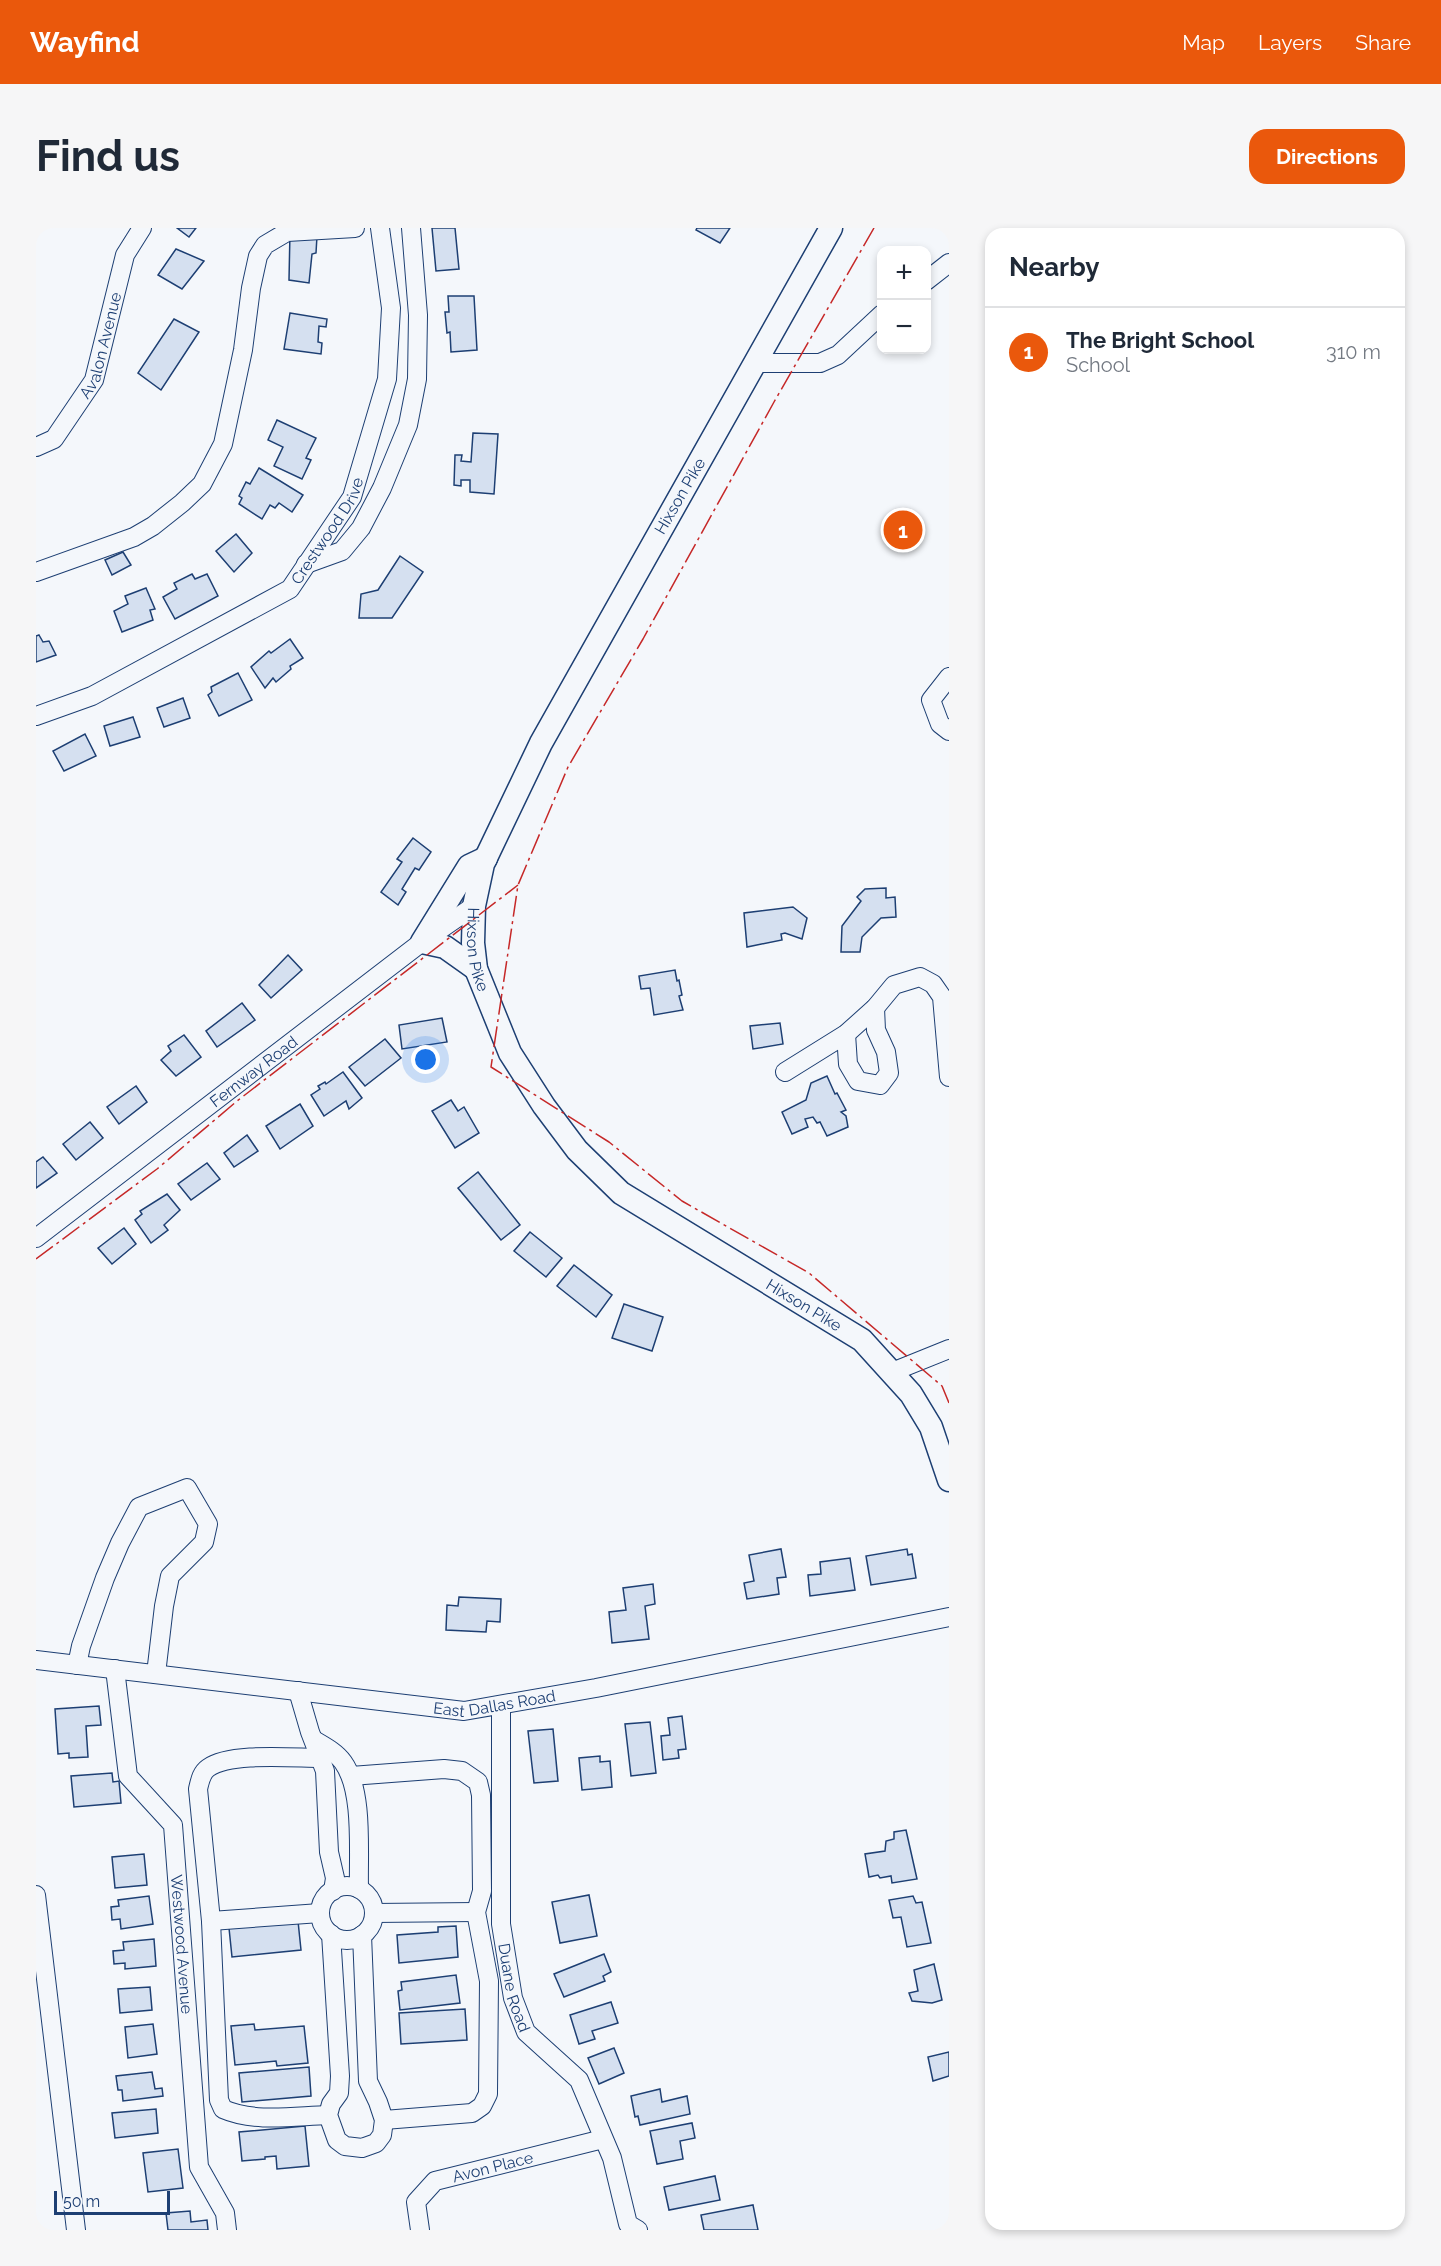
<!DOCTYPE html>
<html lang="en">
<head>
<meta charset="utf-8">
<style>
	:root { --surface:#fff; --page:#f6f6f7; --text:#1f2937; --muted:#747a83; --line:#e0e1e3; --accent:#ea580c }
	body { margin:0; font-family:Raleway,sans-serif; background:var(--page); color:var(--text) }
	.controls { position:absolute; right:18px; top:18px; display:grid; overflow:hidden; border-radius:12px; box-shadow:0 3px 9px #0003 }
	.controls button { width:54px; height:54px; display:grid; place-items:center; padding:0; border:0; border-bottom:2px solid var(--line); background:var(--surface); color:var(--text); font:30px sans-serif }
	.scale { position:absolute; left:18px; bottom:15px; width:116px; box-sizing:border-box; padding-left:6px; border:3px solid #1d3f73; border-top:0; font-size:16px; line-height:21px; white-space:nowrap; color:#1d3f73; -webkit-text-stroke:4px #f4f7fb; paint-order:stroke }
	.you { position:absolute; left:390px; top:832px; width:21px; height:21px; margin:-15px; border:4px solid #fff; border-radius:50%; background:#1a73e8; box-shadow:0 0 0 9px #1a73e833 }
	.badge { display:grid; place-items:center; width:39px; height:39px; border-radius:50%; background:var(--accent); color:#fff; font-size:20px; font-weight:700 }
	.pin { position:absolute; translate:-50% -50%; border:3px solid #fff; box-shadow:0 2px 6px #0006 }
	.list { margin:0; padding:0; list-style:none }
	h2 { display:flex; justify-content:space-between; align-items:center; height:78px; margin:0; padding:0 24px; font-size:26px }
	h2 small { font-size:20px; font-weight:400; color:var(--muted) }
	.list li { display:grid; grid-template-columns:39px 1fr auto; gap:18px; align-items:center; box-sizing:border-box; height:90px; padding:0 24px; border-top:2px solid var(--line) }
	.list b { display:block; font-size:22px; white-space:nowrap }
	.list p { margin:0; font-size:20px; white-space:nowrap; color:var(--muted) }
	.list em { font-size:20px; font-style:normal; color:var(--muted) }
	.map { position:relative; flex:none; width:913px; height:2002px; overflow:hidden; border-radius:18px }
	header { display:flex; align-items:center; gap:36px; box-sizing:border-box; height:84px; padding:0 30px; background:var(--accent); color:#fff }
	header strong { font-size:28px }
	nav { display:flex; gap:33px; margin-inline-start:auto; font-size:21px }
	.intro { display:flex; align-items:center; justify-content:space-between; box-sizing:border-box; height:144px; padding:0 36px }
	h1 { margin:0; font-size:42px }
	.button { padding:15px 27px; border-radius:18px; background:var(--accent); color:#fff; font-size:21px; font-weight:700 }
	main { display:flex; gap:36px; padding:0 36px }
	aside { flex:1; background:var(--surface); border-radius:18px; box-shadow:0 3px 9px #0003 }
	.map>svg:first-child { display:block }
	.building { fill:#d5e0f0; stroke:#1d3f73; stroke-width:1.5 }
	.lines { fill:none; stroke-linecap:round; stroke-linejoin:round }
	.minor-casing { stroke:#1d3f73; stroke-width:20 }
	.major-casing { stroke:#1d3f73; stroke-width:25 }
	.minor { stroke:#f4f7fb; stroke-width:18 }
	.major { stroke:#f4f7fb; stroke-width:22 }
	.power { stroke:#c62828; stroke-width:1.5; stroke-dasharray:21 4.5 3 4.5; stroke-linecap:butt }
	.labels { text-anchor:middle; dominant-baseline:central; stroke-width:4.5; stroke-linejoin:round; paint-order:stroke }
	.street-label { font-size:16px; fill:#1d3f73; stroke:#f4f7fb }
</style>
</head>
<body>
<header>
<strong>Wayfind</strong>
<nav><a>Map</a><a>Layers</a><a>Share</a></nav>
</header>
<div class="intro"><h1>Find us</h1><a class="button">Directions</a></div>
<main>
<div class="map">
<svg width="913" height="2002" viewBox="0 0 913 2002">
	<rect width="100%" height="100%" fill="#f4f7fb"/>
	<g class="building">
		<path d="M141 0H160L153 9Z"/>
		<path d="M396 0H419L423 41 400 43Z"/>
		<path d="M661 0H694L684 15 660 2Z"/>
		<path d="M254 4 281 8 280 25 276 26 273 55 253 52Z"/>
		<path d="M140 21 168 33 146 61 122 47Z"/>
		<path d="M412 68H438L441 122 415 124 414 104 411 105 409 84H413Z"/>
		<path d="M254 85 291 91 290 99 283 98 282 114 286 115 285 126 248 121Z"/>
		<path d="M138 91 163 104 125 162 102 145Z"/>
		<path d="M241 192 280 210 270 230 275 232 266 251 238 238 247 219 232 212Z"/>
		<path d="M437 205 462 206 458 266 434 264V252H425V258L418 257 419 227H426L425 233 435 234Z"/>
		<path d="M223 240 267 267 256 284 243 275 239 280 234 277 226 291 203 276 206 270 203 268 210 254 214 256Z"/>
		<path d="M200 306 216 325 198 344 180 323Z"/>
		<path d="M87 324 95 337 76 347 69 332Z"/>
		<path d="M364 328 387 344 356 390H323L325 366 342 362Z"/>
		<path d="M156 346 159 351 171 346 182 368 139 391 127 369 141 361 138 355Z"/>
		<path d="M110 360 119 381 114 382 117 392 86 404 78 383 92 376 89 368Z"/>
		<path d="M3 407 7 414 13 413 20 427 0 434V408Z"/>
		<path d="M254 411 267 430 254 438 255 441 240 454 237 450 229 460 215 439 233 423 235 425Z"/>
		<path d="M202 445 216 472 183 488 172 467 176 464 175 459Z"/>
		<path d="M147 470 154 490 128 499 121 480Z"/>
		<path d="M97 489 104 509 74 518 68 498Z"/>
		<path d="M49 506 60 528 28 543 17 523Z"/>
		<path d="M377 610 395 624 383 642 379 640 366 661 370 664 362 677 345 664 366 634 361 631Z"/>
		<path d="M850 660V670L859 669 860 689 845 690 826 709 824 724H805L806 698 825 673 821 669 829 661Z"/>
		<path d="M757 679 771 690 766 711 749 705 745 706 746 712 711 719 708 685Z"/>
		<path d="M252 727 266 742 235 770 223 757Z"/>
		<path d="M639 742 641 753 643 752 646 767 643 768 647 782 618 787 614 760 605 761 603 748Z"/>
		<path d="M206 775 219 792 181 819 170 803Z"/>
		<path d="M406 790 411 814 366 821 363 797Z"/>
		<path d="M744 795 747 816 717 821 714 798Z"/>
		<path d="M148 807 165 829 140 848 125 832 135 823 132 818Z"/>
		<path d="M349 811 365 830 329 858 313 839Z"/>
		<path d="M307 844 326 870 313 881 310 873 288 888 275 867 284 861 282 858 289 854 290 856Z"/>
		<path d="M791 848 799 866 801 865 810 882 805 884 810 888 812 899 791 908 784 894 781 895 777 889 769 891 772 899 756 906 746 884 770 872 775 855Z"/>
		<path d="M100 858 111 874 83 896 71 879Z"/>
		<path d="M415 872 422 883 428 879 443 905 419 920 396 883Z"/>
		<path d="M264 876 277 898 244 921 230 898Z"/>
		<path d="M54 894 67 910 40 932 27 916Z"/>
		<path d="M211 907 222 923 198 939 188 925Z"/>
		<path d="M7 929 21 945 0 960V934Z"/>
		<path d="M171 935 184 951 155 972 142 956Z"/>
		<path d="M442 944 484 997 465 1012 422 960Z"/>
		<path d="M131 966 144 982 128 997 132 1002 115 1015 99 992 106 986 104 983Z"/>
		<path d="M88 1000 100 1016 76 1036 62 1020Z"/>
		<path d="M494 1004 526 1030 510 1049 478 1023Z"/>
		<path d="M538 1037 576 1067 560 1089 521 1058Z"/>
		<path d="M588 1076 627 1089 616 1123 576 1110Z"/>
		<path d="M745 1321 750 1349 741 1350 743 1366 711 1371 708 1355 718 1353 713 1327Z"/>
		<path d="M871 1321 872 1327 876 1326 880 1350 835 1357 830 1328Z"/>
		<path d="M814 1330 819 1362 774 1368 772 1347 785 1346 784 1334Z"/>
		<path d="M617 1356 619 1376 609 1378 613 1411 576 1415 573 1384 590 1382 587 1360Z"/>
		<path d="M423 1369 465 1371 464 1394 451 1393 450 1404 410 1402 411 1377 422 1378Z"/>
		<path d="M63 1478 65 1497 50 1498 52 1529 33 1530V1525L22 1526 19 1481Z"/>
		<path d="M646 1488 650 1521 642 1522 643 1530 627 1532 625 1508 634 1507 632 1490Z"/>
		<path d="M614 1494 620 1545 595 1548 589 1496Z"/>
		<path d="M517 1501 522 1553 498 1555 492 1503Z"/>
		<path d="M564 1528V1534L574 1533 576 1559 546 1562 543 1530Z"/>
		<path d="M76 1545 77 1554 83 1553 85 1575 38 1579 35 1548Z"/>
		<path d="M870 1602 881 1651 856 1655 855 1648 844 1650 842 1647 833 1649 829 1626 849 1623 850 1613 858 1611V1604Z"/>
		<path d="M108 1626 111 1657 79 1660 76 1629Z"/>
		<path d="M553 1667 561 1708 524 1715 516 1674Z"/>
		<path d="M113 1668 117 1696 85 1701 84 1691 76 1692 75 1679 83 1678 82 1672Z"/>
		<path d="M877 1668 880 1675 886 1674 895 1715 871 1719 865 1689 857 1690 853 1672Z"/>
		<path d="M262 1693 265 1722 196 1729 193 1700Z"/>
		<path d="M420 1698 422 1729 363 1735 361 1707 402 1704V1699Z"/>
		<path d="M118 1711 120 1738 89 1741V1735L78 1736 77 1723 88 1722 87 1714Z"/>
		<path d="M568 1726 575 1744 567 1748 569 1753 528 1769 518 1746Z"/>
		<path d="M898 1736 906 1772 896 1775 876 1773 873 1765 882 1763 878 1742Z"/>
		<path d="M420 1747 424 1775 364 1782 362 1763 366 1762 365 1754Z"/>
		<path d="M114 1759 116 1782 84 1785 82 1761Z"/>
		<path d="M575 1774 582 1795 556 1803 559 1811 543 1816 534 1787Z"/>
		<path d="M429 1781 431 1812 365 1816 363 1785Z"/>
		<path d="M117 1796 121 1826 92 1830 89 1799Z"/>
		<path d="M218 1796 219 1802 268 1798 272 1835 241 1838 240 1833 199 1837 195 1798Z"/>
		<path d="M578 1820 588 1845 563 1856 552 1830Z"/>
		<path d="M913 1824V1848L897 1853 892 1829Z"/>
		<path d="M273 1839 275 1868 206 1874 203 1845Z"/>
		<path d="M116 1844 119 1861 126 1860 127 1868 87 1873 86 1862H82L80 1848Z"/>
		<path d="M624 1861 626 1874 651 1868 654 1886 604 1897 602 1888 599 1889 595 1868Z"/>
		<path d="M120 1881 122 1905 79 1910 76 1885Z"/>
		<path d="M656 1895 659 1910 644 1913 647 1931 621 1936 614 1903Z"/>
		<path d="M269 1898 273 1938 241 1941 240 1928 229 1929V1931L206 1933 203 1904Z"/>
		<path d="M142 1921 147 1960 112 1964 107 1925Z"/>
		<path d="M679 1948 684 1972 633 1982 628 1959Z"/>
		<path d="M717 1977 722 2002H668L665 1987Z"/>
		<path d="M154 1983 155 1994 171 1992 172 2002H132L130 1985Z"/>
	</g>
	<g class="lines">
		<defs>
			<g id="minor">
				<path d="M890 53 913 35"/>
				<path d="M720 135H784L802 127 846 86"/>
				<path id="s1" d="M0 219 18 211 58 152 89 27 106 0"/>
				<path d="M270 336 306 323 325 300 346 260 372 197 381 151 382 87 375 0"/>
				<path d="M0 344 98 309 117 298 146 275 166 256 187 216 207 122 215 60 222 28 229 17 251 4 319 0"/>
				<path d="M913 449 895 472 904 496 913 503"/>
				<path id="s2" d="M0 488 56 468 254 361 316 269 351 151 355 80 344 0"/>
				<path d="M810 806 812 836 822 853 844 857 853 845 850 824 840 802 839 780"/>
				<path d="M749 844 810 806 839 780 858 757 884 749 897 756 906 769 913 849"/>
				<path id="s3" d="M0 1010 386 714 438 678"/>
				<path d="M856 1144 913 1121"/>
				<path id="s4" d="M0 1432 428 1483 560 1460 913 1389"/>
				<path d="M41 1437 45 1418 69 1350 84 1315 103 1279 151 1260 172 1296 168 1314 134 1348 128 1378 120 1446"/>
				<path id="s5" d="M79 1441 92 1548 137 1597 163 1939 189 1985 191 2002"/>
				<path d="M262 1463 274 1504 289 1543 293 1624 299 1650 297 1663"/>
				<path id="s6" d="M465 1477V1696L477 1770 490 1804 543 1852 576 1930 592 1996 602 2002"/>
				<path d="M278 1512C288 1518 300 1524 307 1534 328 1563 322 1625 323 1661"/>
				<path d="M285 1530C257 1530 194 1524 172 1540 165 1545 164 1553 162 1561L175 1693 183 1872 187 1881C219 1895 258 1888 292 1887"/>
				<path d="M315 1548 408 1541 426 1543 442 1554 445 1567 446 1663 440 1684 453 1753 452 1866 446 1878 436 1885 348 1892"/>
				<circle cx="311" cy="1685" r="27"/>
				<path d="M0 1667 40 2002"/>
				<path d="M338 1685 440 1684"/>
				<path d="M175 1693 284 1685"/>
				<path d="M295 1706 304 1848 303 1865 295 1876 292 1887 301 1912 309 1918 326 1920 340 1915 346 1907 348 1892 342 1874 332 1853 326 1707"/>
				<path id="s7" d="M384 2002 380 1974 399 1953 567 1911"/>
			</g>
			<g id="major">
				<path id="s8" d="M795 0 505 515 447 636 438 678 437 715 440 741 474 825 508 878 541 922 585 965 826 1112 875 1166 895 1199 913 1252"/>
				<path d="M440 741 409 719 386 714 433 638 450 630"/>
			</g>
		</defs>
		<use href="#minor" class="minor-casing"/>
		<use href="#major" class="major-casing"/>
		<use href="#minor" class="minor"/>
		<use href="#major" class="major"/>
		<g class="power">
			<path d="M838 0 738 174 607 411 532 539 482 657 455 839 573 914 646 973 773 1045 906 1158 913 1175"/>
			<path d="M0 1031 121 941 201 873 482 657"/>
		</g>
	</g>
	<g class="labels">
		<g class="street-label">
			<text stroke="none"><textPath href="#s1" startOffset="126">Avalon Avenue</textPath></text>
			<text transform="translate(644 268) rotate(-60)">Hixson Pike</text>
			<text stroke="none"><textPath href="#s2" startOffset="354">Crestwood Drive</textPath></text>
			<text stroke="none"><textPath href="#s8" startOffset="812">Hixson Pike</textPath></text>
			<text stroke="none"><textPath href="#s3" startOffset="274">Fernway Road</textPath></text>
			<text stroke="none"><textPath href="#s8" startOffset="1316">Hixson Pike</textPath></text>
			<text stroke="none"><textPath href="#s4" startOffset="462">East Dallas Road</textPath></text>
			<text stroke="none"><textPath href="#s5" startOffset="294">Westwood Avenue</textPath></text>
			<text stroke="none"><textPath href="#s6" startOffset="284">Duane Road</textPath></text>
			<text stroke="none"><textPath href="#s7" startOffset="116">Avon Place</textPath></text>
		</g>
	</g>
</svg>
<div class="controls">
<button>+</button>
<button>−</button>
</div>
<div class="scale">50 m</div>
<div class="you"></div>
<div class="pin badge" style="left:867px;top:302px">1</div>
</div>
<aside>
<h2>Nearby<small></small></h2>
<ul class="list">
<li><span class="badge">1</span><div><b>The Bright School</b><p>School</p></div><em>310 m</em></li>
</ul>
</aside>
</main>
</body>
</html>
